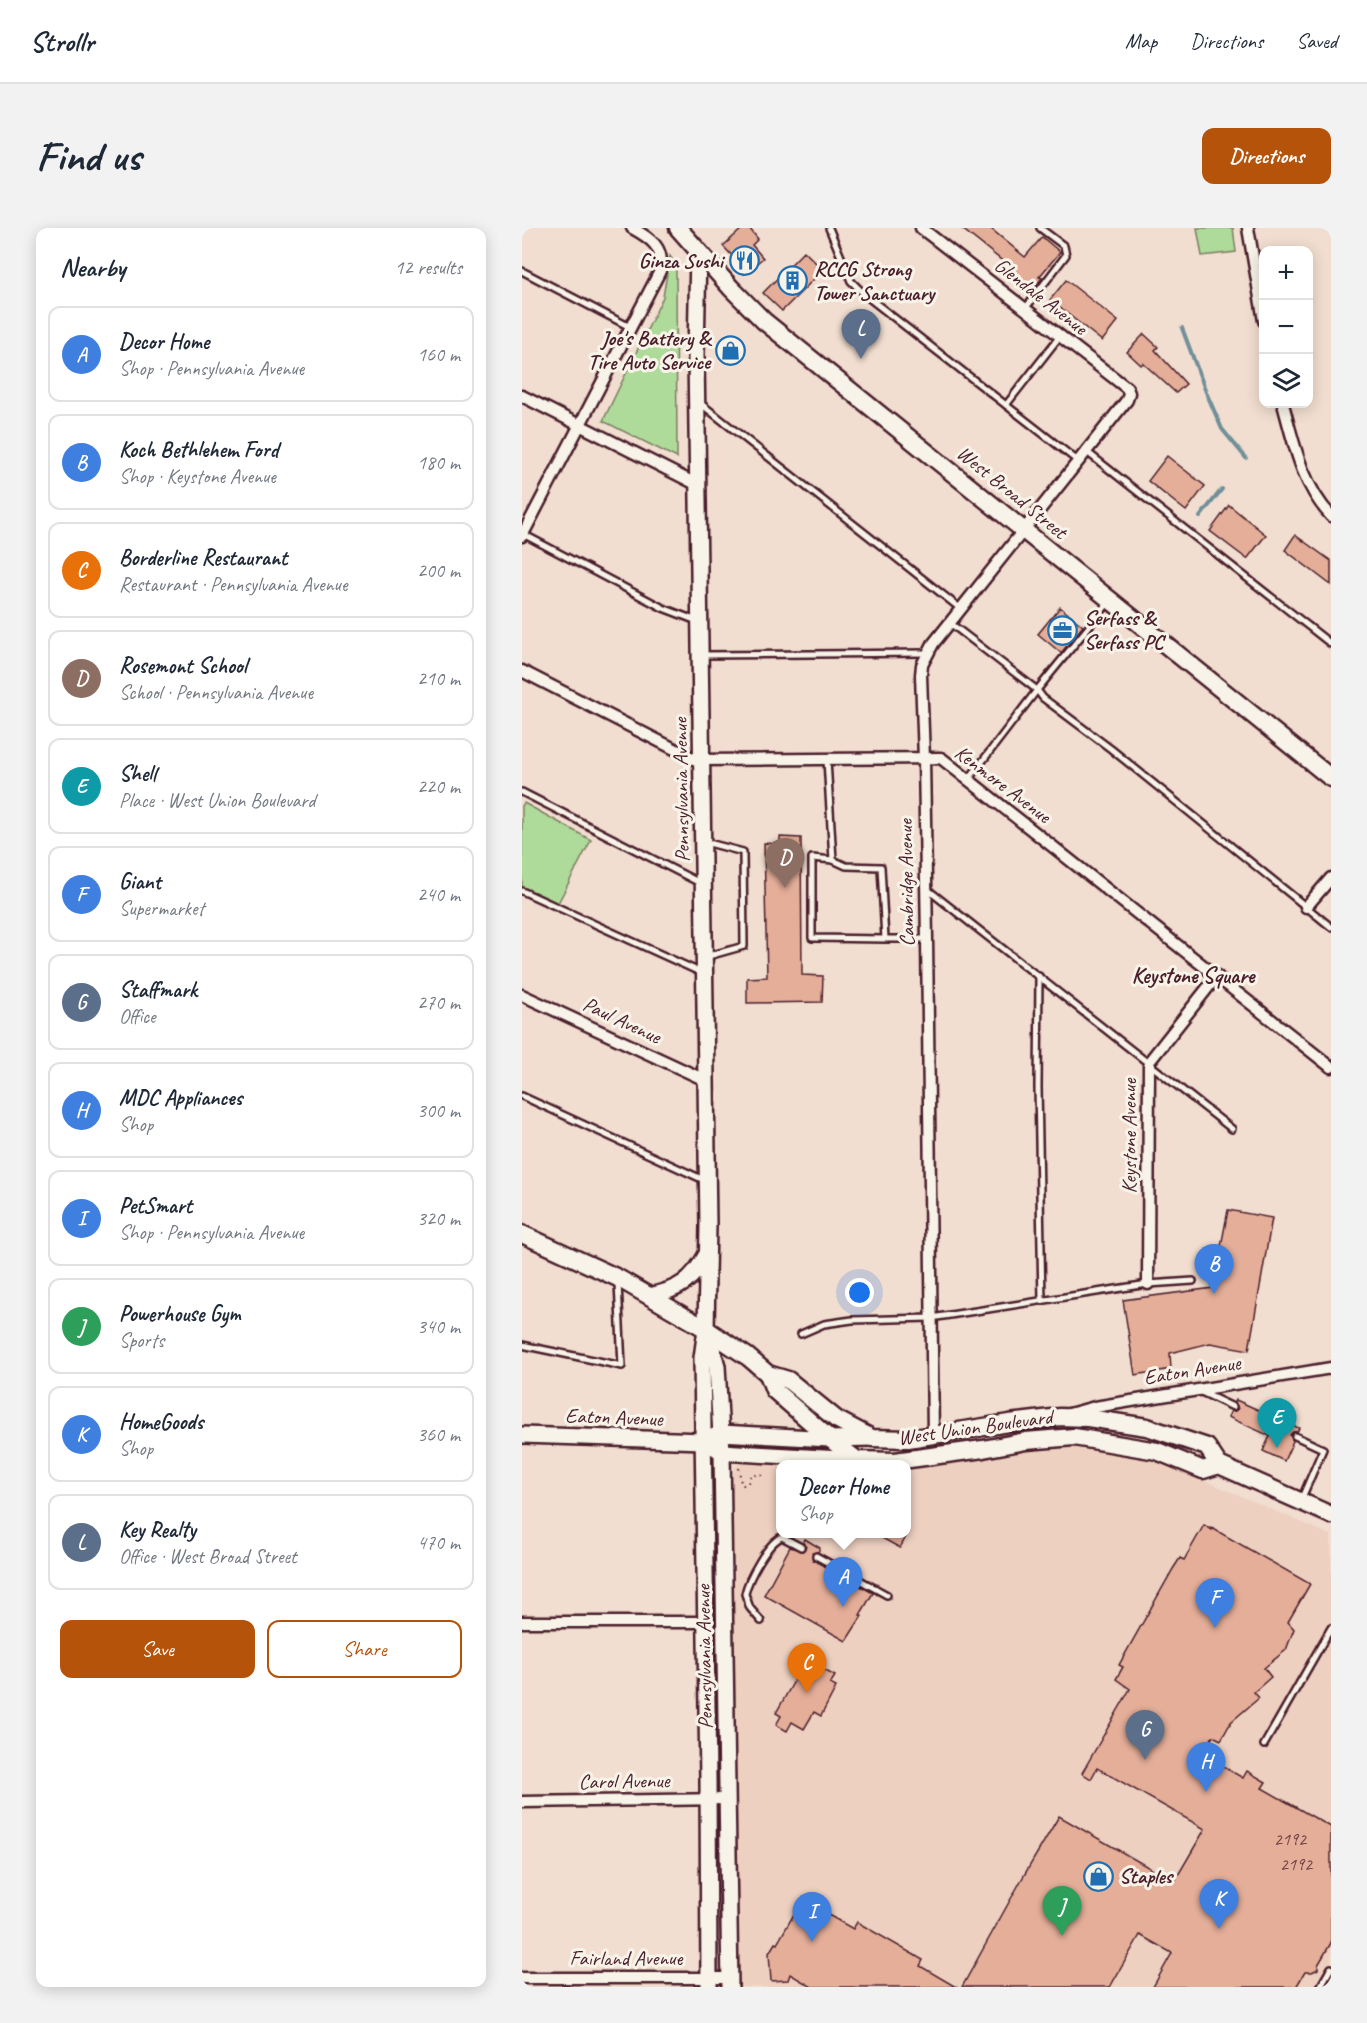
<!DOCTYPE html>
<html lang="en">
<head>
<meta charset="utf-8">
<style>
	:root { --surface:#fff; --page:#f2f2f3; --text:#1f2937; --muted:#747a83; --line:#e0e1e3; --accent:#b45309 }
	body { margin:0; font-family:Caveat,sans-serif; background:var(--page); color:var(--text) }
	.controls { position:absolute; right:18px; top:18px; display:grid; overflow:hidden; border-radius:12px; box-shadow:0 3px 15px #0003 }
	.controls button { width:54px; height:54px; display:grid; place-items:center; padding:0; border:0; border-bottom:2px solid var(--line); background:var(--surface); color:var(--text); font:30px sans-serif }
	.you { position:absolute; left:338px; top:1065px; width:21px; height:21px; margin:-15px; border:4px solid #fff; border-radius:50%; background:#1a73e8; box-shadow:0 0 0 9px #1a73e833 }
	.badge { display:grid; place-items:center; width:39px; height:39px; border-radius:50%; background:var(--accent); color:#fff; font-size:20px; font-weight:700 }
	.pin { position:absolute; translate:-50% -50px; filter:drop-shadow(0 2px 3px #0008) }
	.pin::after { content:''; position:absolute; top:32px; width:21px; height:18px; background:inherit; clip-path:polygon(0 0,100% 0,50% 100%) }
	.popup { position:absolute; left:254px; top:1232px; width:135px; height:78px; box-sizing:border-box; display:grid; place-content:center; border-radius:12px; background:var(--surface); filter:drop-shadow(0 2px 4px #0005); font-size:20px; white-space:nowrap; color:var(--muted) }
	.popup b { font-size:22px; color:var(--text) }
	.popup::after { content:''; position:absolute; left:50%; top:100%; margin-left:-12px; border:12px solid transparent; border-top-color:var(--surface) }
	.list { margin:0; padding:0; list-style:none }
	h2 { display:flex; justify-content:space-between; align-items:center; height:78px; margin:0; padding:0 24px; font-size:26px }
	h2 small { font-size:20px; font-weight:400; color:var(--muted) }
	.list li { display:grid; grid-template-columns:39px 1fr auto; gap:18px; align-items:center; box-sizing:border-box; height:96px; margin:0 12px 12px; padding:0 12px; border:2px solid var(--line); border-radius:12px }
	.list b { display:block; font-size:22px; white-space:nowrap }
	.list p { margin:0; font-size:20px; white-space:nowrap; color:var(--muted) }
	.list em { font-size:20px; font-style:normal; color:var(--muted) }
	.actions { display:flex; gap:12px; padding:18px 24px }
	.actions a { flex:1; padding:14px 0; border:2px solid var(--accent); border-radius:12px; text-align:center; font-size:21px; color:var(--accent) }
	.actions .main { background:var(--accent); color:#fff }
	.icon { flex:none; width:33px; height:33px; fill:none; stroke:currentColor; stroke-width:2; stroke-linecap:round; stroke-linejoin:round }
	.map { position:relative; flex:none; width:809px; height:1759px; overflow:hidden; border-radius:12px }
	header { display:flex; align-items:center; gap:36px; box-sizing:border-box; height:84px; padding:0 30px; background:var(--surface); border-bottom:2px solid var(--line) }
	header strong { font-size:28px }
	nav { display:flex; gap:33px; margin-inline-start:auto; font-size:21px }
	.intro { display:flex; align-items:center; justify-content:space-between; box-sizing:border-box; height:144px; padding:0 36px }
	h1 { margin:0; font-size:42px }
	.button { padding:15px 27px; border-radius:12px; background:var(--accent); color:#fff; font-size:21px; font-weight:700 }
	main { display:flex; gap:36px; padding:0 36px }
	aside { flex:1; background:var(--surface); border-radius:12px; box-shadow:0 3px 15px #0003 }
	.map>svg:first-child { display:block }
	.built { fill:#edd0c0 }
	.green { fill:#aedb9a; stroke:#7c7d62; stroke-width:1.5 }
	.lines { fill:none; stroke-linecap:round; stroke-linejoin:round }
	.stream { stroke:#6f8f98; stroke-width:4 }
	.building { fill:#e4ae99; stroke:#4a1f2b; stroke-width:1.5 }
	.lane-casing { stroke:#4a1f2b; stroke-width:10 }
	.street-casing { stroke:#4a1f2b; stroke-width:15 }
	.secondary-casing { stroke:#4a1f2b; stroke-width:20 }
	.primary-casing { stroke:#4a1f2b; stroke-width:21 }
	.path { stroke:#4a1f2b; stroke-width:2; stroke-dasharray:1.5 4.5; stroke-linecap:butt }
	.lane { stroke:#f7f3e8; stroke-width:5 }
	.street { stroke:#f7f3e8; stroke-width:10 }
	.secondary { stroke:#f7f3e8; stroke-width:15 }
	.primary { stroke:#f7f3e8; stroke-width:16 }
	.labels { text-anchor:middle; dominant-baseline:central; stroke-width:6; stroke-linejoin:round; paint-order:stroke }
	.number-label { font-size:18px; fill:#704346 }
	.poi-label { font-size:21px; font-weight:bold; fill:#4a1f2b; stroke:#f7f3e8; text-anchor:start }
	.street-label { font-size:21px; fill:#4a1f2b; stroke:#f7f3e8 }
	.neighbourhood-label { font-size:22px; font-weight:bold; fill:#4a1f2b; stroke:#f7f3e8 }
</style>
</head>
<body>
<header>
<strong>Strollr</strong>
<nav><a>Map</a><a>Directions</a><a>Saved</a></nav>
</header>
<div class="intro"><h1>Find us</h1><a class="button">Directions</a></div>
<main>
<aside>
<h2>Nearby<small>12 results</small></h2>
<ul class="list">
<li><span class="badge" style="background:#3f7fe0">A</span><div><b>Decor Home</b><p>Shop · Pennsylvania Avenue</p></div><em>160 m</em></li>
<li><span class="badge" style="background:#3f7fe0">B</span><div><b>Koch Bethlehem Ford</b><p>Shop · Keystone Avenue</p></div><em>180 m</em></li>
<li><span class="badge" style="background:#e8710a">C</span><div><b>Borderline Restaurant</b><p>Restaurant · Pennsylvania Avenue</p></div><em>200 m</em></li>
<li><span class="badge" style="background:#8d6e63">D</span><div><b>Rosemont School</b><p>School · Pennsylvania Avenue</p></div><em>210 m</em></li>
<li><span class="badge" style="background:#0f9aa8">E</span><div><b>Shell</b><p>Place · West Union Boulevard</p></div><em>220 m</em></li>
<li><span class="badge" style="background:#3f7fe0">F</span><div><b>Giant</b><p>Supermarket</p></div><em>240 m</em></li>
<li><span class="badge" style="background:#5c6f8a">G</span><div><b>Staffmark</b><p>Office</p></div><em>270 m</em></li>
<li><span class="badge" style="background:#3f7fe0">H</span><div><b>MDC Appliances</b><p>Shop</p></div><em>300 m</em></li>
<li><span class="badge" style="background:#3f7fe0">I</span><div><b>PetSmart</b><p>Shop · Pennsylvania Avenue</p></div><em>320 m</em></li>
<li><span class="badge" style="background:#2e9e5b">J</span><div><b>Powerhouse Gym</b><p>Sports</p></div><em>340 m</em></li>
<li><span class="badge" style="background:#3f7fe0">K</span><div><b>HomeGoods</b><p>Shop</p></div><em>360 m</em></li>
<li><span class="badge" style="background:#5c6f8a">L</span><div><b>Key Realty</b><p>Office · West Broad Street</p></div><em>470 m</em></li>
</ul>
<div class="actions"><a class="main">Save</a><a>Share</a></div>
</aside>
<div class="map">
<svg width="809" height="1759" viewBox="0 0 809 1759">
	<rect width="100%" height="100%" fill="#f1ded0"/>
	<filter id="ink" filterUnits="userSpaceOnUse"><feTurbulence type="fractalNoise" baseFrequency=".0167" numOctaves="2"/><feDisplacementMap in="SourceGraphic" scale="12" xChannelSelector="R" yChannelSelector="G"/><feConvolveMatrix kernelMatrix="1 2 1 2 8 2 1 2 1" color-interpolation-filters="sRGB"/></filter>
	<g filter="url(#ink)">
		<path class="built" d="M555 1216 612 1224 656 1241 809 1307V1759H212L209 1259 213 1239 219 1234 237 1233 300 1236H258V1306H384V1239L419 1236 516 1219Z"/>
		<g class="green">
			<path d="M675 0H711L714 24 680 28Z"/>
			<path d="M148 28 154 37 155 230 81 193 141 69Z"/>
			<path d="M2 575 69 612 35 677 0 660V578Z"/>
		</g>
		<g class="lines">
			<g class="stream">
				<path d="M660 100 684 164 700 201 724 230"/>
				<path d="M678 289 700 261"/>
			</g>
		</g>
		<g class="building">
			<path d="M221 0H227L236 11 230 17 241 30 222 46 213 35 215 33 201 18Z"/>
			<path d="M439 0H468L503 29 520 9 538 24 517 49 520 50 507 66 488 50 493 43Z"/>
			<path d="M282 23 301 42 260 83 241 65Z"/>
			<path d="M544 52 596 93 580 113 528 72Z"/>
			<path d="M622 106 636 119 633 122 664 156 654 165 621 135 619 137 605 124Z"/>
			<path d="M645 228 683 258 664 283 626 253Z"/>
			<path d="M707 277 744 307 725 331 688 303Z"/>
			<path d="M773 307 809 333V357L763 322Z"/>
			<path d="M538 379 561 398 539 425 516 406Z"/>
			<path d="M258 609 279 610 280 747 301 748 300 774 225 775V750L245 749 242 615 258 616Z"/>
			<path d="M706 982 750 990 727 1122 688 1115 648 1125 649 1141 613 1147 601 1072 691 1060Z"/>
			<path d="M714 1172 777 1200 775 1204H771L768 1207 771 1213 762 1233 741 1223 748 1208 706 1189 709 1183H713L716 1181 713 1174Z"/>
			<path d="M682 1297 690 1302V1300L788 1356 766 1394 772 1401 764 1422 742 1440 749 1449 732 1464 737 1470 709 1494 699 1512 691 1508 680 1527 721 1550 725 1543 744 1554 740 1560 809 1599V1715L796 1737V1741L790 1744H783L774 1759H631L650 1725 618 1707 588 1759H440L501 1649 537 1588 652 1654 683 1601 575 1540 569 1551 560 1545 608 1461 594 1451 601 1439 597 1437 651 1341 658 1330 662 1332Z"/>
			<path d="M351 1305H386L378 1320Z"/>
			<path d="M283 1311 298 1320 296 1324 290 1325 291 1332 351 1365 338 1387 340 1388 324 1413 242 1367 268 1319 281 1323 284 1319 281 1315Z"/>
			<path d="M284 1432 313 1448 308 1456 314 1459 299 1488 292 1484 282 1501 270 1494 265 1503 254 1497 259 1488 254 1485Z"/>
			<path d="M280 1672 331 1701 335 1694 401 1732 398 1738 434 1759H290L268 1746 266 1752 249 1753 247 1725 253 1715 255 1716Z"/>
		</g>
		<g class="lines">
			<defs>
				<g id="lane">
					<path d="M307 0 329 53 343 67 557 234"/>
					<path d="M0 43 108 99"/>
					<path d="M503 81 544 27 542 18 518 0"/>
					<path d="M178 175 439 381"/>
					<path d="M484 177 538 108"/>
					<path d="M565 224 809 416"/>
					<path d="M1 306 141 380 175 393"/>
					<path d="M428 395 515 462 521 470 589 521 809 699"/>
					<path d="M180 427 405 425"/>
					<path d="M305 532 311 632"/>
					<path d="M446 552 515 462 587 374"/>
					<path d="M0 564 180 656"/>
					<path d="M405 661 710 901"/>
					<path d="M0 663 180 745"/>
					<path d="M363 711 290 710V630L311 632 324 638 359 639 363 711H405"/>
					<path d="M183 729 222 718 221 624 183 614"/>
					<path d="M517 748 516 859 520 1073"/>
					<path d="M0 868 184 953"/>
					<path d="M279 1106 302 1096 330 1092 409 1090 626 1056 671 1053"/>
					<path d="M0 1117 100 1138 96 1055"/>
					<path d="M677 1163 711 1179"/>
					<path d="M773 1208 801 1221 779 1272"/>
					<path d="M294 1328 365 1367"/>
					<path d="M239 1393 228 1380 223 1366C226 1351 246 1314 260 1309L279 1319"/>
					<path d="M742 1517 809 1400"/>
					<path d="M798 1759 809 1740"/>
				</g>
				<g id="street">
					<path d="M399 0 605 160 607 165 605 172 411 416 400 437 399 447 402 531 405 711 411 1208"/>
					<path d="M726 0 742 93"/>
					<path d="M0 168 176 257"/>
					<path d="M761 176C772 216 780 257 809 288"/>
					<path d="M0 308 138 43C143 19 128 10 110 0"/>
					<path d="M0 443 174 532 419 530 809 839"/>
					<path d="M784 679 809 650"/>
					<path d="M0 767 183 852"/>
					<path d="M626 1056 627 834 695 748"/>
					<path d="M547 1186 573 1179 809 1140"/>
					<path d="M0 1394H184"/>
					<path d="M0 1574 204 1571"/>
					<path d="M0 1750H208"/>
				</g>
				<g id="secondary">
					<path d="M176 23 174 127 186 997 184 1101 180 1130 186 1552 187 1759"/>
					<path d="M127 1068C157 1062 170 1053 185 1026"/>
					<path d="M186 1106 195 1138 200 1224 208 1759"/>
					<path d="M0 1207 182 1213 199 1205 308 1211 350 1210"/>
					<path d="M192 1219 200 1224 335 1232"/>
				</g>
				<g id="primary">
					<path d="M156 0 209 60 242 93 809 550"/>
					<path d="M0 1006 96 1050 184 1101 226 1129 246 1146 266 1152 314 1191 350 1210 386 1211 487 1195 538 1189 566 1190 625 1199 685 1219 697 1237 809 1287"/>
					<path d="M246 1146 252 1162 308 1211 335 1232 373 1233 461 1221 504 1213 552 1209 635 1223 681 1242 697 1237"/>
				</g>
			</defs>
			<use href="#lane" class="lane-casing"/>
			<use href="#street" class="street-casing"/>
			<use href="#secondary" class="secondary-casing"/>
			<use href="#primary" class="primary-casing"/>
			<path class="path" d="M217 1240 219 1256 221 1257 226 1255 229 1247H242"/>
			<use href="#lane" class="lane"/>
			<use href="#street" class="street"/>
			<use href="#secondary" class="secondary"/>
			<use href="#primary" class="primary"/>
		</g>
	</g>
	<defs>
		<symbol id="restaurant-ring" viewBox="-11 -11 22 22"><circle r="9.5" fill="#f7f3e8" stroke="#1f6fb2" stroke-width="1.5"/><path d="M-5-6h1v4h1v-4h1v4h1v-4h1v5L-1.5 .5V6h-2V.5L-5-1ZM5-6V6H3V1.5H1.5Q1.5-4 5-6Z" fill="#1f6fb2"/></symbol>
		<symbol id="building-ring" viewBox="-11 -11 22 22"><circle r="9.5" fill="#f7f3e8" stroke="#1f6fb2" stroke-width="1.5"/><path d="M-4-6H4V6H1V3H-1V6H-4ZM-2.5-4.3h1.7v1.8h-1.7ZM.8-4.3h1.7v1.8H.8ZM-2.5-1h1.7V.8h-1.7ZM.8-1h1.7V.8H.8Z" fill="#1f6fb2"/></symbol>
		<symbol id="shop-ring" viewBox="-11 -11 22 22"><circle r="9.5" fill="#f7f3e8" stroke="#1f6fb2" stroke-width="1.5"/><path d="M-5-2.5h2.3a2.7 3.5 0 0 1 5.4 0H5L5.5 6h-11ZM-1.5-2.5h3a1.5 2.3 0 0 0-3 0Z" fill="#1f6fb2"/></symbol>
		<symbol id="office-ring" viewBox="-11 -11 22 22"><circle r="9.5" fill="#f7f3e8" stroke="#1f6fb2" stroke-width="1.5"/><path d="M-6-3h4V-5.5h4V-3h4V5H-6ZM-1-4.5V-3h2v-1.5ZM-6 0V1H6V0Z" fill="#1f6fb2"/></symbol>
	</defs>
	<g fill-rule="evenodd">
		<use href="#restaurant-ring" x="206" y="16" width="33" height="33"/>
		<use href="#building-ring" x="254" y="36" width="33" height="33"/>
		<use href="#shop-ring" x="192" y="106" width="33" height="33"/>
		<use href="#office-ring" x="524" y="386" width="33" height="33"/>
		<use href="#shop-ring" x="560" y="1632" width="33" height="33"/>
	</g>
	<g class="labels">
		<g class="number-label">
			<text x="768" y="1611">2192</text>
			<text x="774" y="1636">2192</text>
		</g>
		<g class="poi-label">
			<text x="201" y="33" text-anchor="end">Ginza Sushi</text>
			<text x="292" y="41">RCCG Strong<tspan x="292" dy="24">Tower Sanctuary</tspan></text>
			<text x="188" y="110" text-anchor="end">Joe's Battery &amp;<tspan x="188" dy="24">Tire Auto Service</tspan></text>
			<text x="562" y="390">Serfass &amp;<tspan x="562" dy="24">Serfass PC</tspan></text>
			<text x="597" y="1648">Staples</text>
		</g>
		<g class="street-label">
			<text transform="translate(519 68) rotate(38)">Glendale Avenue</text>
			<text transform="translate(490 264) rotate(39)">West Broad Street</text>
			<text transform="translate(481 556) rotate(37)">Kenmore Avenue</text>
			<text transform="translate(159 562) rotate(-91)">Pennsylvania Avenue</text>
			<text transform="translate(384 655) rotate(-91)">Cambridge Avenue</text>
			<text transform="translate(100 792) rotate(25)">Paul Avenue</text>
			<text transform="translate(607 908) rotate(-90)">Keystone Avenue</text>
			<text transform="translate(670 1142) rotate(-9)">Eaton Avenue</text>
			<text transform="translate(92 1189) rotate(2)">Eaton Avenue</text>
			<text transform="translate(453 1199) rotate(-8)">West Union Boulevard</text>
			<text transform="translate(182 1429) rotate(-91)">Pennsylvania Avenue</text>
			<text transform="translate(102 1553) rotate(-1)">Carol Avenue</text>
			<text x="104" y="1730">Fairland Avenue</text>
		</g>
		<g class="neighbourhood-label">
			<text x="671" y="748">Keystone Square</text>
		</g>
	</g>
</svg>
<div class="controls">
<button>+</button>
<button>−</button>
<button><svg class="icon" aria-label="layers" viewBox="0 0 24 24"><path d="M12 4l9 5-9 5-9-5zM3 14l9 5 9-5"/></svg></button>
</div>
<div class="you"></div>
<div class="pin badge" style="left:321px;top:1379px;background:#3f7fe0">A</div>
<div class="popup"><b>Decor Home</b>Shop</div>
<div class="pin badge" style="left:692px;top:1066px;background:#3f7fe0">B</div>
<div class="pin badge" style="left:285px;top:1465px;background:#e8710a">C</div>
<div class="pin badge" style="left:263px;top:660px;background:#8d6e63">D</div>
<div class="pin badge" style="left:755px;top:1220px;background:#0f9aa8">E</div>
<div class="pin badge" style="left:693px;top:1400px;background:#3f7fe0">F</div>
<div class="pin badge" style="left:623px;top:1532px;background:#5c6f8a">G</div>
<div class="pin badge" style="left:684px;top:1564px;background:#3f7fe0">H</div>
<div class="pin badge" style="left:290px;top:1714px;background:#3f7fe0">I</div>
<div class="pin badge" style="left:540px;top:1708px;background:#2e9e5b">J</div>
<div class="pin badge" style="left:697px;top:1701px;background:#3f7fe0">K</div>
<div class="pin badge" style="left:339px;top:131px;background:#5c6f8a">L</div>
</div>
</main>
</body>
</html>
